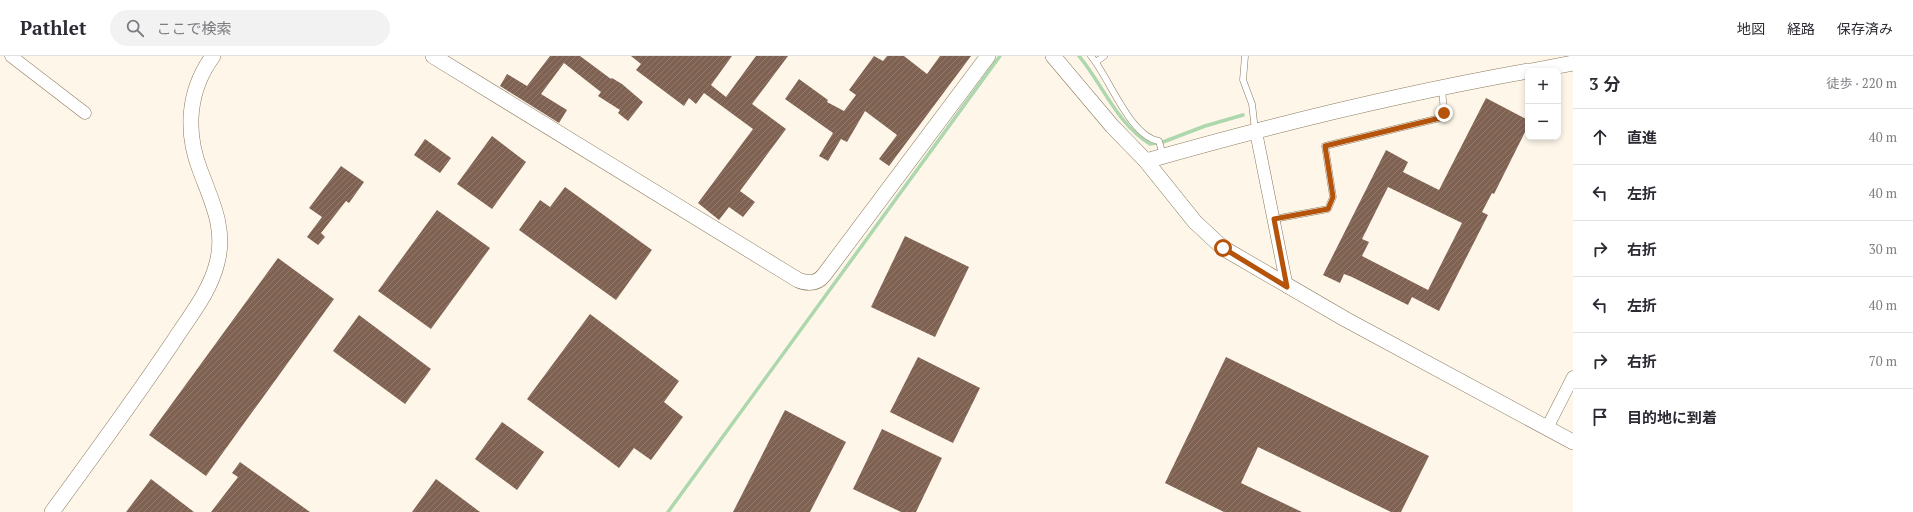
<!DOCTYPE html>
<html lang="ja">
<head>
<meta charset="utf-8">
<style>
	:root { --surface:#fff; --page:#f2f2f3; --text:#2b2b33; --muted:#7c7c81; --line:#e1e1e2 }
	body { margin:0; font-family:"PT Serif","Noto Sans JP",serif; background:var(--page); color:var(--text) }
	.controls { position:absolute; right:12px; top:12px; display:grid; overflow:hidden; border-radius:8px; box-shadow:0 2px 6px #0003 }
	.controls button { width:36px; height:36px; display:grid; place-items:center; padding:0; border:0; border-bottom:1px solid var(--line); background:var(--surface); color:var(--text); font:20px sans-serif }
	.stop { position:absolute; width:12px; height:12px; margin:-9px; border:3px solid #b45309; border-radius:50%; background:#fff }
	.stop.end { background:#b45309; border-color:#fff; box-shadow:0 1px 4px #0008 }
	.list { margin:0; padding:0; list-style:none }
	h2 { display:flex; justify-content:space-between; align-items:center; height:52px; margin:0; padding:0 16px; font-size:17px }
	h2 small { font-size:13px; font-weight:400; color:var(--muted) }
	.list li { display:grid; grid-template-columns:26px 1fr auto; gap:12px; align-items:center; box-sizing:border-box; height:56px; padding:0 16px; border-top:1px solid var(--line) }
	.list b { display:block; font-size:15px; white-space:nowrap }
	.list em { font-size:13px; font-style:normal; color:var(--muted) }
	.icon { flex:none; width:22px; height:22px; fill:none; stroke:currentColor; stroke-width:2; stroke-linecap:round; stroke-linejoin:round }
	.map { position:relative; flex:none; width:1573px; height:456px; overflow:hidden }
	header { display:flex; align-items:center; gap:24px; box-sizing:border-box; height:56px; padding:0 20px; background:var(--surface); border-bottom:1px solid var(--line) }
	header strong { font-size:19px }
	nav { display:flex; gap:22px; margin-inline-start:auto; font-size:14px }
	.search { width:280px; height:36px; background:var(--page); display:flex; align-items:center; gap:10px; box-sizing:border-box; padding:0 14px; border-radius:22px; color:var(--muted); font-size:15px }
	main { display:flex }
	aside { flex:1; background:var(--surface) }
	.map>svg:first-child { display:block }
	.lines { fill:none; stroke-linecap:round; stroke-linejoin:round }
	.stream { stroke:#add7ad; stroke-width:3.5 }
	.building { fill:url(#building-hatch); fill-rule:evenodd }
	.service-casing { stroke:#89795c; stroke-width:7 }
	.minor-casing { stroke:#89795c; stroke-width:13 }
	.tertiary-casing { stroke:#89795c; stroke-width:16 }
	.service { stroke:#fff; stroke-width:6 }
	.minor { stroke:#fff; stroke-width:12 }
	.tertiary { stroke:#fff; stroke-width:15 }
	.route { stroke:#b45309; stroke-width:5 }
</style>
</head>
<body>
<header>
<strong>Pathlet</strong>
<div class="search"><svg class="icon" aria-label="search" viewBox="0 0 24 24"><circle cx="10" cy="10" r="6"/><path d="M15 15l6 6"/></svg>ここで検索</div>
<nav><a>地図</a><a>経路</a><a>保存済み</a></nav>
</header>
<main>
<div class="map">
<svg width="1573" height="456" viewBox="0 0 1573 456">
	<defs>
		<pattern id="building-hatch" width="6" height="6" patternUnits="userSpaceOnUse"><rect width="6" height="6" fill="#806252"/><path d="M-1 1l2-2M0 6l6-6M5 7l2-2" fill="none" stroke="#917a6d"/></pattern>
	</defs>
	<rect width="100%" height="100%" fill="#fdf6e9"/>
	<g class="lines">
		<g class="stream">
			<path d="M1079 0C1103 29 1117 68 1150 88L1163 86 1205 70 1243 59"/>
			<path d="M668 456 1000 0"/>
		</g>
	</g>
	<g class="building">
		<path d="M550 0H580L611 23 612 22 622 28 643 46 628 65 618 57 620 54 598 40 601 36 597 33 564 7 541 38 567 54 559 67 500 30 507 18 527 30Z"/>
		<path d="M631 0H732L711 29 726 41 756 0H788L752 48 786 73 740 135 755 146 743 161 729 151 719 164 698 147 753 73 704 37 696 48 689 42 684 50 636 14 641 8Z"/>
		<path d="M874 0 883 5 887 0H904L927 18 940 0H971L889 110 879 103 897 79 865 55 847 86 841 83 828 105 819 100 833 77 785 43 799 23 828 44 827 46 844 55 856 39 849 34Z"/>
		<path d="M1486 42 1528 64V70L1494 138 1492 137 1482 156 1488 159 1439 255 1412 241 1408 249 1352 221 1344 218 1340 227 1323 219 1386 94 1408 106 1403 116 1439 134ZM1388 131 1462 167 1428 234 1362 200 1369 186 1362 183Z"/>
		<path d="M492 80 526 106 492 153 457 128Z"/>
		<path d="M425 83 451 102 440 117 414 99Z"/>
		<path d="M341 110 364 126 349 147 346 145 321 177 325 181 318 189 307 181 322 161 309 152Z"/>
		<path d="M565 131 652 194 616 244 519 174 540 144 550 151Z"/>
		<path d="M437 154 490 192 431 273 378 235Z"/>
		<path d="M905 180 969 211 935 281 871 251Z"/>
		<path d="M278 202 334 243 206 420 149 379Z"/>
		<path d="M590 258 679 325 664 346 683 361 651 404 634 392 619 412 527 343Z"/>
		<path d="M359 259 431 313 405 348 333 295Z"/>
		<path d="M918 301 980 332 953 387 890 356Z"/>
		<path d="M1226 301 1429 400 1401 456H1391L1258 391 1241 427 1302 456H1224L1165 427Z"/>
		<path d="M785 354 846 386 810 456H733Z"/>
		<path d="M502 366 544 396 517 434 475 403Z"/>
		<path d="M882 373 942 402 916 456H901L853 433Z"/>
		<path d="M240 406 310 456H211L238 421 232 417Z"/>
		<path d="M151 423 194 456H126Z"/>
		<path d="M436 423 480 456H412Z"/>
	</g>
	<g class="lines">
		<defs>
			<g id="service">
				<path d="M1091 0C1109 21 1130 81 1159 85L1163 100"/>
				<path d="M1245 0 1243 24 1252 48 1255 74"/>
				<path d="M1096 6 1104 0"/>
				<path d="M1274 163 1328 153 1333 141 1325 90 1440 62 1444 57 1442 32"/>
			</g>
			<g id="minor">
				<path d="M11 0 85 57"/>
				<path d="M1256 76 1287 231"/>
				<path d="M1547 372 1573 321"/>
			</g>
			<g id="tertiary">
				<path d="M433 0 798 224C808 228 817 228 824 219L988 0"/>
				<path d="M1053 0 1112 70 1146 105 1195 166 1223 192 1345 263 1573 386"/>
				<path d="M1531 15 1573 7"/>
				<path d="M1146 105C1272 69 1399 38 1528 15"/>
				<path d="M52 456C93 400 134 344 173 286 189 261 210 236 217 207 226 173 212 146 200 114 185 75 188 34 213 0"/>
			</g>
		</defs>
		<use href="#service" class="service-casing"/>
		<use href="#minor" class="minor-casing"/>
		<use href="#tertiary" class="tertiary-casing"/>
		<use href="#service" class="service"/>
		<use href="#minor" class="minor"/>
		<use href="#tertiary" class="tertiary"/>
	</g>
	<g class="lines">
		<path class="route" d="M1223 192 1287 231 1274 163 1328 153 1333 141 1325 90 1440 62 1444 57"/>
	</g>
</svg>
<div class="controls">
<button>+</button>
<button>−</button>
</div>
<div class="stop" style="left:1223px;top:192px"></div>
<div class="stop end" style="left:1444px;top:57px"></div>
</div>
<aside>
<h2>3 分<small>徒歩 · 220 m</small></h2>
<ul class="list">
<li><svg class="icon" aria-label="ahead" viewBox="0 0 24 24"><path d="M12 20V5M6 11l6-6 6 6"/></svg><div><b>直進</b></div><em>40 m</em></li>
<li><svg class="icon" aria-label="left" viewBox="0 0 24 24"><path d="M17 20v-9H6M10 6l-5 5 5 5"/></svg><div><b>左折</b></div><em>40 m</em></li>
<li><svg class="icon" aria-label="right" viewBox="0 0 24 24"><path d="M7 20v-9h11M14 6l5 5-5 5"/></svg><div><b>右折</b></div><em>30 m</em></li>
<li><svg class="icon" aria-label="left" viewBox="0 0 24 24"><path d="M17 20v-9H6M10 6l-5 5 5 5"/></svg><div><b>左折</b></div><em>40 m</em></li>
<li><svg class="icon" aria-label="right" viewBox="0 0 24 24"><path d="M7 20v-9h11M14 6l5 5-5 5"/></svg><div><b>右折</b></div><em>70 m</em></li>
<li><svg class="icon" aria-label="arrive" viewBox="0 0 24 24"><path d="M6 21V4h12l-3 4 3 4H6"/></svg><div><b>目的地に到着</b></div></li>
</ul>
</aside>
</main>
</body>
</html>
